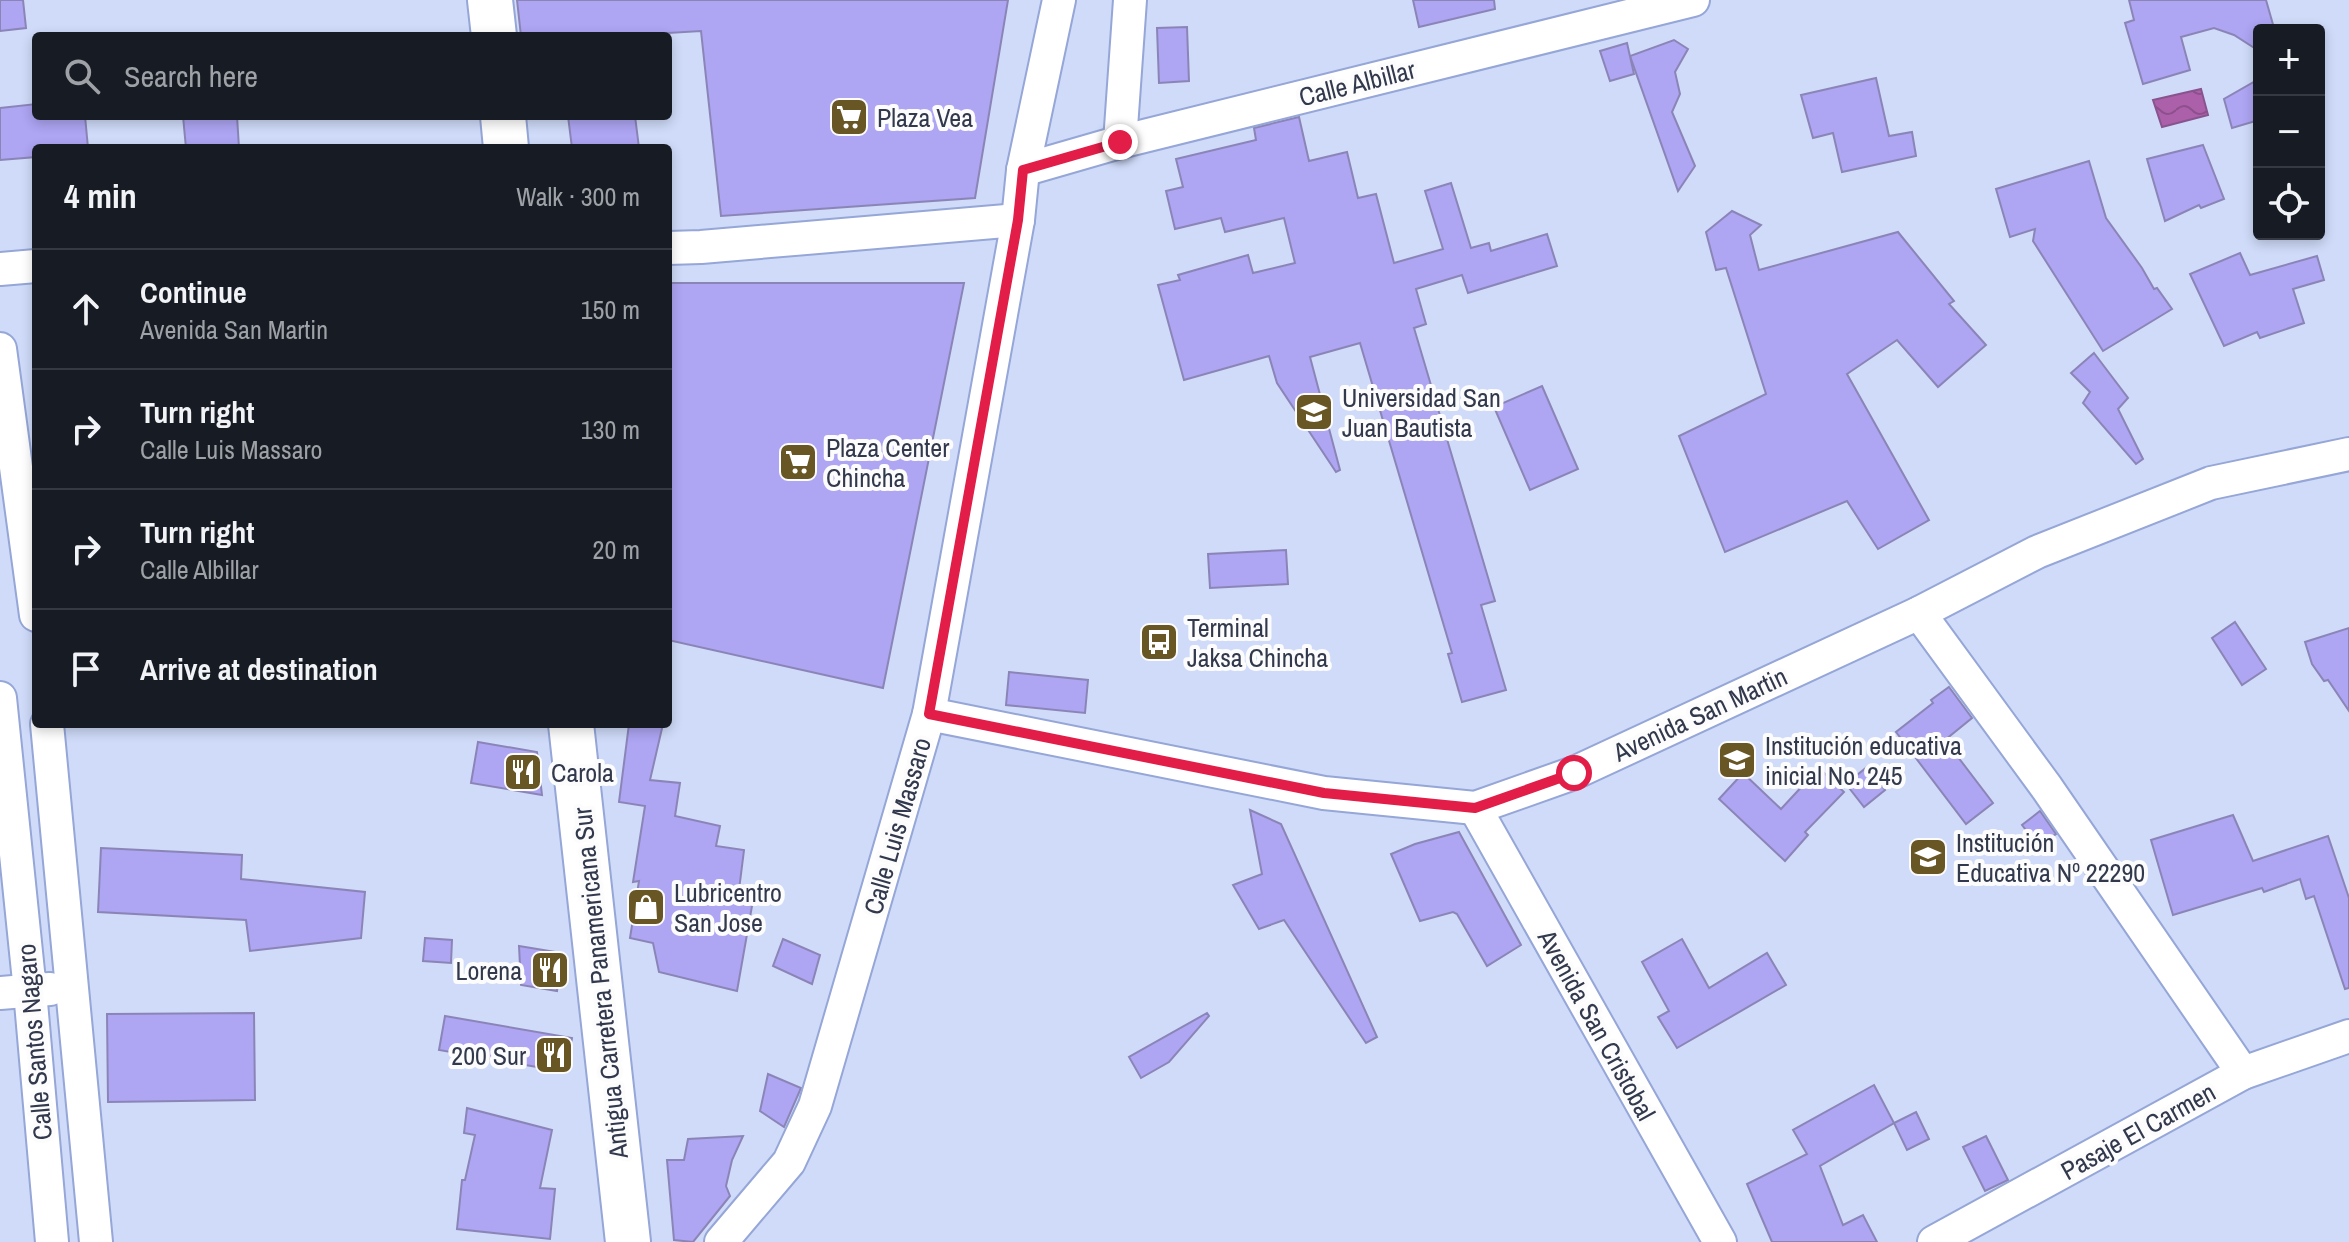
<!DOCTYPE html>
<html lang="en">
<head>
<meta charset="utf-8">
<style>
	:root { --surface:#171b24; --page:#242831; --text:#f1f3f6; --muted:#9ea1a6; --line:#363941 }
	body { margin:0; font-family:"Archivo Narrow",sans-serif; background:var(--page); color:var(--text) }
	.controls { position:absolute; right:24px; top:24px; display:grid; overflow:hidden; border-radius:8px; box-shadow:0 4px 12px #0003 }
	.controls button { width:72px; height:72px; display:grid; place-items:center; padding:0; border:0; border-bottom:2px solid var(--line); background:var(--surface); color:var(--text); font:40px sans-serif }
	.stop { position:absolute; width:24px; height:24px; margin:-18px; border:6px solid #e11d48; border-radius:50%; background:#fff }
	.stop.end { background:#e11d48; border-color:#fff; box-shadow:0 2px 8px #0008 }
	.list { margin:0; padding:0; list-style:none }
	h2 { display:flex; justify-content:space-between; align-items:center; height:104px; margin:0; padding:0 32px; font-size:34px }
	h2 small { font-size:26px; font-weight:400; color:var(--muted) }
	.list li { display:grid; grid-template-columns:52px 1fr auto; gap:24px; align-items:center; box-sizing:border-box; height:120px; padding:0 32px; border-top:2px solid var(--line) }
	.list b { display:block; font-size:30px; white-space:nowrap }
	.list p { margin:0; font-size:26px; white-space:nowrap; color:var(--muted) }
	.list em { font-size:26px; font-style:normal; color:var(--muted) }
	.icon { flex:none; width:44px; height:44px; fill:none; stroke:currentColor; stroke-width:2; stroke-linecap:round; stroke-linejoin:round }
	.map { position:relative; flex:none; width:2349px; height:1242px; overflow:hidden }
	.search { position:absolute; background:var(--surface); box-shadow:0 4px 12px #0003; left:32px; top:32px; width:640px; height:88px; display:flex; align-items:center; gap:20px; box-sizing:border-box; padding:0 28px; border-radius:8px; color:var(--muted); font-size:30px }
	.panel { position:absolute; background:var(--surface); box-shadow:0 4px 12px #0003; left:32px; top:144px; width:640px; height:584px; border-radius:8px }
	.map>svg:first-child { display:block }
	.water { fill:url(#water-waves); stroke:#88548e; stroke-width:2 }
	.building { fill:#aea5f3; stroke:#8b85b7; stroke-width:2 }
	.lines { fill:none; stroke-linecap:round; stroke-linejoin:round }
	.minor-casing { stroke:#95a6d7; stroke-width:36 }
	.highway-casing { stroke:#95a6d7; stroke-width:48 }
	.minor { stroke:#fff; stroke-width:32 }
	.highway { stroke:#fff; stroke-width:44 }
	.route { stroke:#e11d48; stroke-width:10 }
	.labels { text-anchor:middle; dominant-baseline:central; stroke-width:8; stroke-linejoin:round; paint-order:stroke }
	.street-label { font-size:26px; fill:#32394d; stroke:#fcfcfc }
	.poi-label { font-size:26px; fill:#32394d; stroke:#fcfcfc; text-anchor:start }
</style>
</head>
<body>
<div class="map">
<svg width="2349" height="1242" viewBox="0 0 2349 1242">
	<defs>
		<pattern id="water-waves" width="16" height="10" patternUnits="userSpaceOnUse" patternTransform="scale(2)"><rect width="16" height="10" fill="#ad60aa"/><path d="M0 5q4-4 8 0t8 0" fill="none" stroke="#8d508d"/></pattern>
	</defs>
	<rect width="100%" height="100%" fill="#cfdbf9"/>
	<path class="water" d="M2201 89 2208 115 2162 127 2153 100Z"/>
	<g class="building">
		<path d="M0 0H23L26 28 0 31Z"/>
		<path d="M517 0H1008L975 198 721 216 701 31 618 36H521Z"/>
		<path d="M1413 0H1494L1495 9 1419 27Z"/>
		<path d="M2129 0H2266L2274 28 2259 30V51L2234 35 2214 28 2181 37 2190 70 2143 84 2125 23 2134 20Z"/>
		<path d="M1187 27 1189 81 1159 83 1157 28Z"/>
		<path d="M1674 40 1688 49 1675 72 1680 94 1672 112 1695 166 1678 191 1630 56Z"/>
		<path d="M1627 43 1634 74 1610 81 1600 51Z"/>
		<path d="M1876 78 1889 136 1912 132 1916 156 1842 172 1833 133 1813 138 1801 95Z"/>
		<path d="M2259 79V120L2232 128 2224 99Z"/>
		<path d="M36 104V116H85L88 148H36V157L0 160V108Z"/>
		<path d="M183 116H237L239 148H186Z"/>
		<path d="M568 116H635L639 148H572Z"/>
		<path d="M1299 117 1309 161 1347 152 1358 198 1376 194 1394 263 1443 249 1425 191 1451 183 1471 248 1489 243 1491 251 1547 234 1557 266 1468 293 1462 275 1416 289 1426 324 1414 328 1495 601 1481 605 1506 690 1462 702 1448 654 1452 653 1360 343 1310 357 1340 470 1336 472 1277 383 1269 356 1184 380 1158 285 1180 280 1178 275 1248 255 1253 273 1295 263 1284 218 1225 232 1221 218 1175 229 1166 191 1183 187 1176 159 1256 140 1254 128Z"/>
		<path d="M2203 145 2224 199 2201 208 2199 205 2165 221 2147 159Z"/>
		<path d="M2089 161 2106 218 2142 268 2154 289 2157 288 2172 309 2103 351 2033 241 2035 229 2010 237 1996 189Z"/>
		<path d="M1732 211 1761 225 1750 235 1759 270 1898 232 1954 301 1949 304 1986 345 1938 387 1897 340 1847 374 1929 520 1878 549 1847 501 1725 552 1679 436 1766 394 1726 268 1716 270 1706 232Z"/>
		<path d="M2240 253 2250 275 2317 256 2324 280 2293 289 2304 323 2260 338 2257 332 2224 346 2190 274Z"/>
		<path d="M668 283H964L883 688 668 640Z"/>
		<path d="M2094 353 2128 398 2118 409 2143 459 2136 464 2083 403 2090 392 2071 373Z"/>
		<path d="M1542 386 1578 469 1530 490 1494 407Z"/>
		<path d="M1286 550 1288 584 1210 588 1208 554Z"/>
		<path d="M2235 622 2266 669 2242 685 2212 638Z"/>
		<path d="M2349 628V711L2328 680 2324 681 2312 664 2305 642Z"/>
		<path d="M1009 672 1088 680 1085 713 1006 705Z"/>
		<path d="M1949 687 1972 718 1945 740 1993 803 1966 824 1896 732 1933 703 1931 700Z"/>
		<path d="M629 724H663L650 780 680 783 675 816 720 826 716 846 744 850 738 898 752 906 737 991 659 972 653 943 630 938 639 881 633 882 645 806 619 802Z"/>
		<path d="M478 742 537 752 542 795 471 783Z"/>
		<path d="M1867 767 1885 790 1864 807 1846 784Z"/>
		<path d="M1819 768 1844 792 1805 832 1808 835 1785 861 1719 799 1743 773 1781 809Z"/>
		<path d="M1250 810 1281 824 1377 1037 1366 1043 1284 920 1259 929 1233 885 1262 874Z"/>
		<path d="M2040 811 2056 834 2039 847 2022 825Z"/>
		<path d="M2233 815 2253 861 2328 836 2349 898V988L2345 989 2314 896 2306 899 2300 879 2264 892 2262 888 2173 915 2151 840Z"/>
		<path d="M1459 832 1521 945 1487 966 1457 914 1453 912 1420 921 1391 854 1415 844Z"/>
		<path d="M101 848 242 855 241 879 365 892 361 938 250 951 246 920 98 912Z"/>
		<path d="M425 938 452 940 451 963 423 961Z"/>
		<path d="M783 939 820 955 812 984 773 966Z"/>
		<path d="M1682 939 1709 988 1767 953 1786 985 1677 1048 1658 1017 1669 1011 1642 962Z"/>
		<path d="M519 946 562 953 557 991 521 985Z"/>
		<path d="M254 1013 255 1100 108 1102 107 1014Z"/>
		<path d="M1207 1013 1209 1016 1169 1062 1141 1078 1129 1057Z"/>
		<path d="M445 1016 572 1038 566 1072 439 1050Z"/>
		<path d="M768 1074 801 1088 784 1127 760 1111Z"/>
		<path d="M1874 1085 1894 1123 1820 1166 1843 1225 1863 1215 1877 1242H1772L1747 1184 1807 1154 1793 1130Z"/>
		<path d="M467 1108 552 1130 540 1188 555 1189 550 1239 457 1229 462 1180H465L475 1135 464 1133Z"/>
		<path d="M1916 1112 1929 1139 1907 1150 1894 1123Z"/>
		<path d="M743 1136 732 1160 726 1186 730 1196 693 1242 674 1240 667 1160H684L688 1139Z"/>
		<path d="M1986 1136 2008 1180 1985 1191 1963 1147Z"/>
	</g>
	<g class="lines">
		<defs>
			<g id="minor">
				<path d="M1120 142 1130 0"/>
				<path d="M1023 170 1120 142 1693 0"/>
				<path d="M668 248 701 247 1018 220"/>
				<path d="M0 269 36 266"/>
				<path d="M0 349 36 615"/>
				<path d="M1919 613 2047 788 2243 1073"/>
				<path d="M0 698 30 991 52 1242"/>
				<path d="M929 714 1324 793 1475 808 1574 773 1919 613 2037 552 2211 483 2349 454"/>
				<path d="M47 724 96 1242"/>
				<path d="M1475 808 1720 1242"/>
				<path d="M0 993 50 989"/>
				<path d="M721 1242 789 1162 815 1106 929 714 1018 220 1023 170 1059 0"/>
				<path d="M1934 1242 2243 1073 2349 1036"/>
			</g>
			<g id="highway">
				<path d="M490 0 494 36"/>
				<path d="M503 116 506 148"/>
				<path d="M571 724 628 1242"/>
			</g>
		</defs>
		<use href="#minor" class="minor-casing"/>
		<use href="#highway" class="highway-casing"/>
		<use href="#minor" class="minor"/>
		<use href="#highway" class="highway"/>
	</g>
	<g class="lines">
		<path class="route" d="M1120 142 1023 170 1018 220 929 714 1324 793 1475 808 1574 773"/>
	</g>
	<defs>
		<symbol id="supermarket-square" viewBox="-11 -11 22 22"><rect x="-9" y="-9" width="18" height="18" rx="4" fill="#695625" stroke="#fcfcfc"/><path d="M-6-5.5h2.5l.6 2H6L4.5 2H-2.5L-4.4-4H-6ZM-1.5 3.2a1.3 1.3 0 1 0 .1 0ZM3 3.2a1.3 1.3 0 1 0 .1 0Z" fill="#fff"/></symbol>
		<symbol id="university-square" viewBox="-11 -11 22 22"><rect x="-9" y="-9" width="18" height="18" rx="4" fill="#695625" stroke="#fcfcfc"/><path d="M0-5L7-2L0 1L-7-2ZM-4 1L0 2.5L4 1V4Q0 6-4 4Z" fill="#fff"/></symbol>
		<symbol id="bus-square" viewBox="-11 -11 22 22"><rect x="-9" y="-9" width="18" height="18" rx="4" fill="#695625" stroke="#fcfcfc"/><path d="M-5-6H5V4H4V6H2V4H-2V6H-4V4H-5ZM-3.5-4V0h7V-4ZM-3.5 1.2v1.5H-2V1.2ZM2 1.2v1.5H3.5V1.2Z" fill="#fff"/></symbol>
		<symbol id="school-square" viewBox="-11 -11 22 22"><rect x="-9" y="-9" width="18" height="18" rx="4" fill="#695625" stroke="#fcfcfc"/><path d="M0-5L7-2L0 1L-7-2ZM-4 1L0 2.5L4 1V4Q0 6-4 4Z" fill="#fff"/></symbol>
		<symbol id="restaurant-square" viewBox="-11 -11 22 22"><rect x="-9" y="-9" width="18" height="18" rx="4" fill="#695625" stroke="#fcfcfc"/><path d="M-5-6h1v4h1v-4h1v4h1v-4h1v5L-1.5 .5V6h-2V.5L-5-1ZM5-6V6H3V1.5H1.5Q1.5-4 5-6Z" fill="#fff"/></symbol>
		<symbol id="shop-square" viewBox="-11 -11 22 22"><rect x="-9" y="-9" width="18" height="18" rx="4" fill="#695625" stroke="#fcfcfc"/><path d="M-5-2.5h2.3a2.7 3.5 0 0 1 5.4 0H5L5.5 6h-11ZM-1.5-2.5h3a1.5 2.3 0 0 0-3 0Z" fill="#fff"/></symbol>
	</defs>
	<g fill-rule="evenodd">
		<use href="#supermarket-square" x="827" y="95" width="44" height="44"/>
		<use href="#university-square" x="1292" y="390" width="44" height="44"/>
		<use href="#supermarket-square" x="776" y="440" width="44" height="44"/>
		<use href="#bus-square" x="1137" y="620" width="44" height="44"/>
		<use href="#school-square" x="1715" y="738" width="44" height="44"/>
		<use href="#restaurant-square" x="501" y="750" width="44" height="44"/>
		<use href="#school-square" x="1906" y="835" width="44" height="44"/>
		<use href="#shop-square" x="624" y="885" width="44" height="44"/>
		<use href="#restaurant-square" x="528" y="948" width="44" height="44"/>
		<use href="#restaurant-square" x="532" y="1033" width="44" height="44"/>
	</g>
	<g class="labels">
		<g class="street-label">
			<text transform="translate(1357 83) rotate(-14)">Calle Albillar</text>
			<text transform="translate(1700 714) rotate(-25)">Avenida San Martin</text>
			<text transform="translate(897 826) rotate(-74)">Calle Luis Massaro</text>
			<text transform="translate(600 983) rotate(-96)">Antigua Carretera Panamericana Sur</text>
			<text transform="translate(1597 1025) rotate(61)">Avenida San Cristobal</text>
			<text transform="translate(34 1042) rotate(-95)">Calle Santos Nagaro</text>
			<text transform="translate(2138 1131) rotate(-29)">Pasaje El Carmen</text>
		</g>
		<g class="poi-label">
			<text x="877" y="117">Plaza Vea</text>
			<text x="1342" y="397">Universidad San<tspan x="1342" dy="30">Juan Bautista</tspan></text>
			<text x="826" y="447">Plaza Center<tspan x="826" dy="30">Chincha</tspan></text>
			<text x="1187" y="627">Terminal<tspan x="1187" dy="30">Jaksa Chincha</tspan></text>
			<text x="1765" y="745">Institución educativa<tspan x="1765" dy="30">inicial No. 245</tspan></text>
			<text x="551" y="772">Carola</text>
			<text x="1956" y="842">Institución<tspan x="1956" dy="30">Educativa Nº 22290</tspan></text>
			<text x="674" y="892">Lubricentro<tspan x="674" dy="30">San Jose</tspan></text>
			<text x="522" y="970" text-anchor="end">Lorena</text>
			<text x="526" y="1055" text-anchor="end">200 Sur</text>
		</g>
	</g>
</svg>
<div class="controls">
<button>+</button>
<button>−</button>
<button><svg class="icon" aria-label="locate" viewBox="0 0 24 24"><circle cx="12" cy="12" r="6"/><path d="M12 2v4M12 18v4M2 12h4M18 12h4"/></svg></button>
</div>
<div class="stop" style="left:1574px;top:773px"></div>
<div class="stop end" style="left:1120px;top:142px"></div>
<div class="search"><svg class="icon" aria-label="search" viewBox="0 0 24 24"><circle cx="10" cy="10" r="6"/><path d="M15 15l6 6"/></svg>Search here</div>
<section class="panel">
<h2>4 min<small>Walk · 300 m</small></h2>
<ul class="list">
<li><svg class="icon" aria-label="ahead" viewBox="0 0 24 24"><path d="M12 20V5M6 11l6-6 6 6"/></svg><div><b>Continue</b><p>Avenida San Martin</p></div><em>150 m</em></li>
<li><svg class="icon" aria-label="right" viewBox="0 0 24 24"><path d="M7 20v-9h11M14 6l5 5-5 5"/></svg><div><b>Turn right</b><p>Calle Luis Massaro</p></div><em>130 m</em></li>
<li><svg class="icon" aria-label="right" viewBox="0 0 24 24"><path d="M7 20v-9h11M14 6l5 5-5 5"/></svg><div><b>Turn right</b><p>Calle Albillar</p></div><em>20 m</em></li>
<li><svg class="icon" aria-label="arrive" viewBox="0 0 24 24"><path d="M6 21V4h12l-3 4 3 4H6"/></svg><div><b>Arrive at destination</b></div></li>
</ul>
</section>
</div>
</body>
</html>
